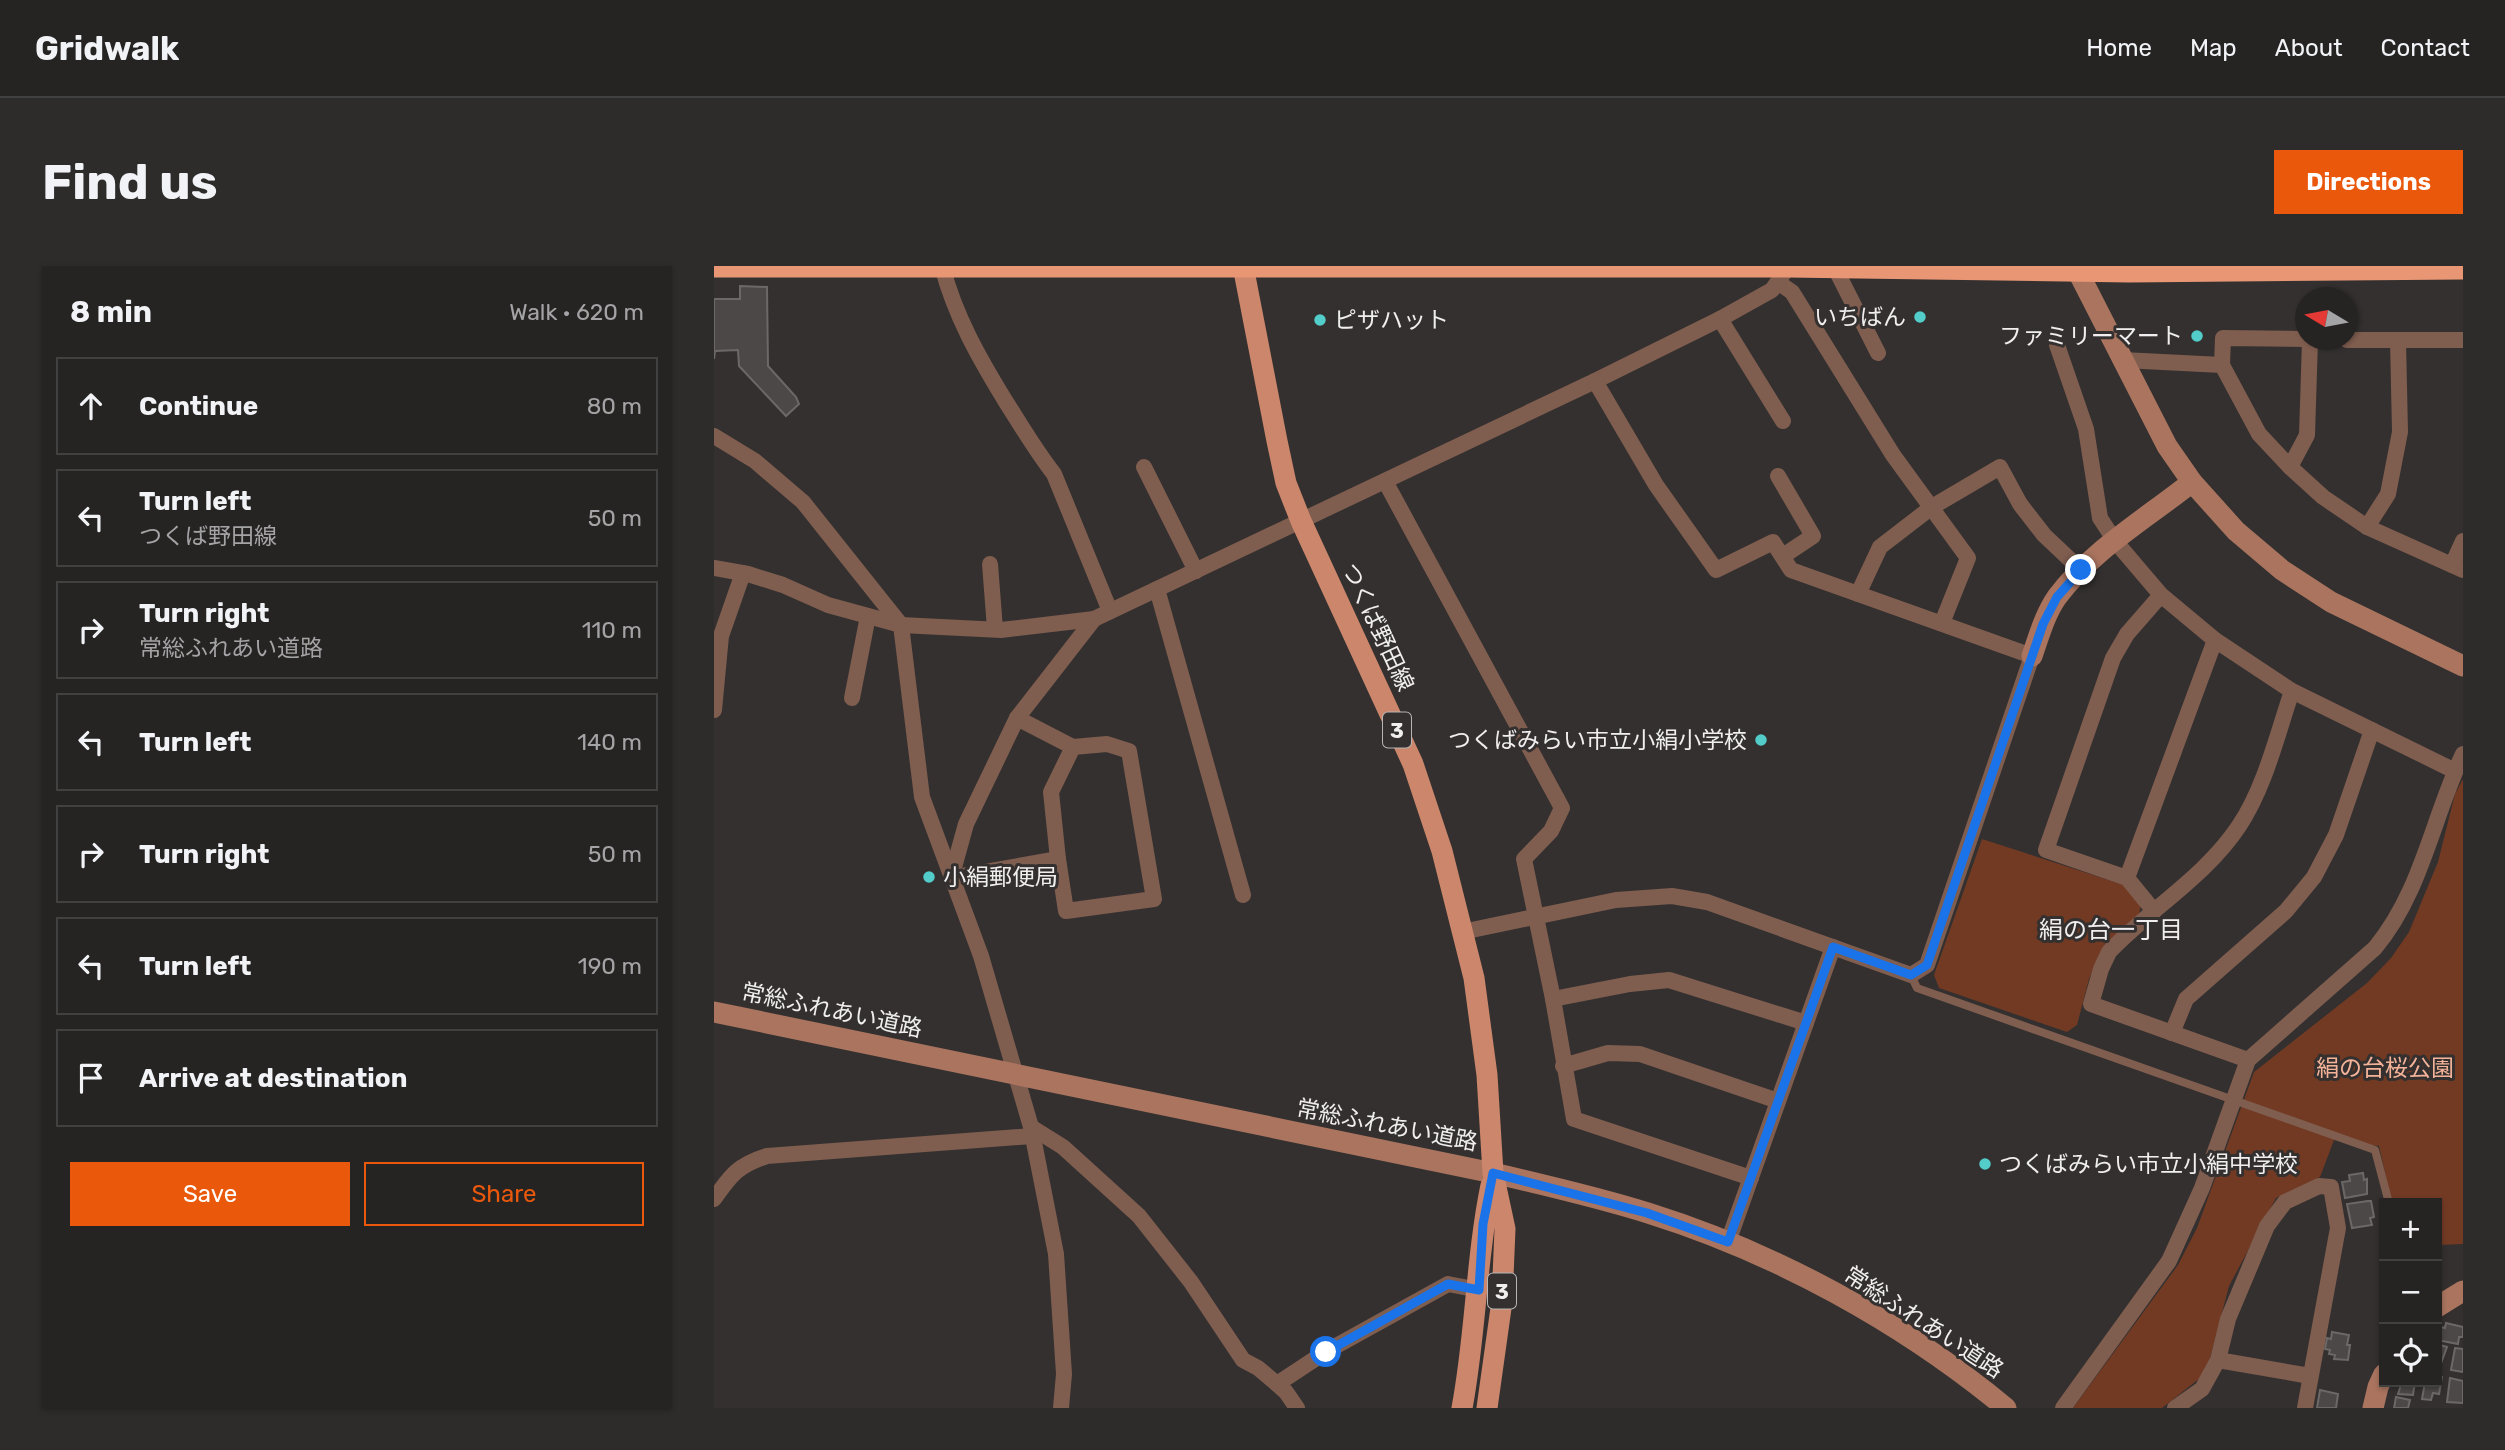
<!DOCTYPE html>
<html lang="en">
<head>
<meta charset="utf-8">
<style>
	:root { --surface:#262423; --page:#2e2c2b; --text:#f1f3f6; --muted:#a4a4a6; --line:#424141; --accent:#ea580c }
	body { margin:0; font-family:Rubik,"Noto Sans JP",sans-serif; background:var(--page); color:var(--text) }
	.controls { position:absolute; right:21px; bottom:21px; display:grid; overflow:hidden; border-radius:0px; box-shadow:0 2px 5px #0004 }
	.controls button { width:63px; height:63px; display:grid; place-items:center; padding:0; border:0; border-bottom:2px solid var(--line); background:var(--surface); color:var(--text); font:35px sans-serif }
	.compass { position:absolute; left:1581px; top:21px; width:63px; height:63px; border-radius:50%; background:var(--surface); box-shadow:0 2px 5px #0004; rotate:280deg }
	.stop { position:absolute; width:21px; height:21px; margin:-16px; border:5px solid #1a73e8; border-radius:50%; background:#fff }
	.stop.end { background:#1a73e8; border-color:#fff; box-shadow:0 2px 7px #0008 }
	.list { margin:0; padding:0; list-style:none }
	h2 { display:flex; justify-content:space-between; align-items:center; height:91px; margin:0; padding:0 28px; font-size:30px }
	h2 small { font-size:23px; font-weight:400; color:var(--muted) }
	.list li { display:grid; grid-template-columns:46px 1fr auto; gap:21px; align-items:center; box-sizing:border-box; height:98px; margin:0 14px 14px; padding:0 14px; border:2px solid var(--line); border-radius:0px }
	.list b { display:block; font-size:26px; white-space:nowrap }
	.list p { margin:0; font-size:23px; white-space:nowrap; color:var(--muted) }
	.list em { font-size:23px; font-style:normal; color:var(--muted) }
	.actions { display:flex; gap:14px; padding:21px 28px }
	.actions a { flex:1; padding:16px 0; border:2px solid var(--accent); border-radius:0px; text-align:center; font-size:24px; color:var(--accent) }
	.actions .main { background:var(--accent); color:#fff }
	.icon { flex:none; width:38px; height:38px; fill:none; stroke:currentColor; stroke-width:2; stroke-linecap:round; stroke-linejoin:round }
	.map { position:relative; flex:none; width:1749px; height:1142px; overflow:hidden; border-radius:0px }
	header { display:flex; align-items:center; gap:42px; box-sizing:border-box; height:98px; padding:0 35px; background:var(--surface); border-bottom:2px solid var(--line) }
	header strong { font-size:33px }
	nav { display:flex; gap:38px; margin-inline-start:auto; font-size:24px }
	.intro { display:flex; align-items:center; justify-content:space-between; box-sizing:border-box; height:168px; padding:0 42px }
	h1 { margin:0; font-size:49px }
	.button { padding:18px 32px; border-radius:0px; background:var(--accent); color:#fff; font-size:24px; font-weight:700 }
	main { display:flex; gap:42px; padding:0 42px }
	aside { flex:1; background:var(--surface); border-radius:0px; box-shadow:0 2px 5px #0004 }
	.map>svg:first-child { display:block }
	.green { fill:#723a23 }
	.building { fill:#4b4847; stroke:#6c6867; stroke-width:2 }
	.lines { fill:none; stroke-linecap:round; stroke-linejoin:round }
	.lane { stroke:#7f5d4f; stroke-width:8 }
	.street { stroke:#7f5d4f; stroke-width:16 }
	.secondary { stroke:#aa745f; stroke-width:21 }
	.primary { stroke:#cb866b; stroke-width:21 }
	.highway { stroke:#e99675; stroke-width:21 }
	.route { stroke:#1a73e8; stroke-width:9 }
	.poi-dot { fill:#53cdca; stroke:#33302f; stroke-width:2.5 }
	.labels { text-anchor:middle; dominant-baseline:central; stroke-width:6; stroke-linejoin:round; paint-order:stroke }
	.shield { fill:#33302f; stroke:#b7b5b5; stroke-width:2 }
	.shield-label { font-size:21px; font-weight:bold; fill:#f0eeee }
	.poi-label { font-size:23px; fill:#f0eeee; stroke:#33302f; text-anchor:end }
	.street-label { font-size:23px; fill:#f0eeee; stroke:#33302f }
	.park-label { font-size:23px; fill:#f4b399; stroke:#33302f }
	.neighbourhood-label { font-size:24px; fill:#f0eeee; stroke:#33302f }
</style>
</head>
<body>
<header>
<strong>Gridwalk</strong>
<nav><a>Home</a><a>Map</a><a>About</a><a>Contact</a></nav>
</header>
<div class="intro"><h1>Find us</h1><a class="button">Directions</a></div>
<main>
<aside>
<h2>8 min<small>Walk · 620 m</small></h2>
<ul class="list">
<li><svg class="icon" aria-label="ahead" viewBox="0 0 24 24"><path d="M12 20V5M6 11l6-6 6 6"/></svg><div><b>Continue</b></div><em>80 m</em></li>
<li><svg class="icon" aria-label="left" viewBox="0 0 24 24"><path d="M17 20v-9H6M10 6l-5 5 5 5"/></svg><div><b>Turn left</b><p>つくば野田線</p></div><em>50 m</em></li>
<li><svg class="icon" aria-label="right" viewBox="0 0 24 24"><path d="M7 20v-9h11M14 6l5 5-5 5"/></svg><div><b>Turn right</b><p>常総ふれあい道路</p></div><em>110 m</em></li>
<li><svg class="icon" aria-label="left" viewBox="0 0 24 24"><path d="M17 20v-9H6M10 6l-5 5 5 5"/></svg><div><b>Turn left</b></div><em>140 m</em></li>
<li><svg class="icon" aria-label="right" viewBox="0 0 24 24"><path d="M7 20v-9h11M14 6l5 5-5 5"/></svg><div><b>Turn right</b></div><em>50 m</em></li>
<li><svg class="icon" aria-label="left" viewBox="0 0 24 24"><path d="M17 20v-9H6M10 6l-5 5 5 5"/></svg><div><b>Turn left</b></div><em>190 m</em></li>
<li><svg class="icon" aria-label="arrive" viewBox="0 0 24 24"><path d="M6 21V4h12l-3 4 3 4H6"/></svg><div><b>Arrive at destination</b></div></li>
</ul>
<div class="actions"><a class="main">Save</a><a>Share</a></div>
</aside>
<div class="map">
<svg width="1749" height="1142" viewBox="0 0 1749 1142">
	<rect width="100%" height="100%" fill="#33302f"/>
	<g class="green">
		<path d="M1749 513V978L1723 979V937H1678L1665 880 1620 874 1606 911 1562 932 1515 1020 1494 1100 1486 1112 1448 1142H1359L1464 999 1483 962 1540 806 1653 717 1677 692 1695 666 1724 596 1741 528Z"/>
		<path d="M1268 573 1410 619 1427 639 1425 648 1387 686 1375 713 1363 759 1353 766 1225 722 1220 709Z"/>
	</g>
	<g class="building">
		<path d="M26 20 53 21 54 100 82 131 85 138 72 150 25 100 24 84 1 85 0 93V33H26Z"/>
		<path d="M1649 907 1650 914 1653 913V928L1631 932 1628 916 1636 915 1635 909Z"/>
		<path d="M1654 935H1657L1660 951 1656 952 1658 959 1638 962 1633 938Z"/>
		<path d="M1732 1057 1749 1061V1071H1745L1744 1078 1723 1074 1726 1061 1731 1062Z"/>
		<path d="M1618 1066 1635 1069 1633 1079H1636L1634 1094 1620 1093 1621 1089 1615 1088 1616 1084 1611 1083 1613 1072 1617 1073Z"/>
		<path d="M1723 1078 1733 1081 1726 1100 1723 1099Z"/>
		<path d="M1741 1082 1749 1083V1106L1737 1104Z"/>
		<path d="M1723 1109 1728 1111 1725 1128 1719 1127 1717 1134 1708 1133 1711 1116H1723Z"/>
		<path d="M1736 1112 1749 1115V1137L1733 1136Z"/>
		<path d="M1688 1116H1701L1699 1129 1684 1128Z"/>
		<path d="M1606 1124 1624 1128 1622 1142H1603Z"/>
		<path d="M1682 1131 1696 1134 1694 1142H1680Z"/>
	</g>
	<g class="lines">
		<path class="lane" d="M1197 709 1203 722 1661 884 1675 937"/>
		<g class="street">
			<path d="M228 0C241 50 265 92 292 136 308 161 322 185 340 208L396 345"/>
			<path d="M1121 2 1164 87"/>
			<path d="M1065 17 1078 26 1179 189 1254 292 1228 357"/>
			<path d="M1006 53 1069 155"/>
			<path d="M1591 73 1509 72 1508 99 1545 168 1576 201 1609 231 1653 261 1749 304"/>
			<path d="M1633 74H1749"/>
			<path d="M1343 79 1372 163 1386 252 1401 275 1447 329 1501 374 1578 425 1741 505"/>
			<path d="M1409 94 1508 99"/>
			<path d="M0 170 41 195 89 236 187 359 208 531 267 690 317 861 342 988 350 1108 347 1142"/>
			<path d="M430 201 482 305"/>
			<path d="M1576 201 1593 169 1596 74"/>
			<path d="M1064 210 1099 270 1069 290"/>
			<path d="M671 215 848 542 837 565 810 593 839 733 860 853 1037 912"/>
			<path d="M1653 261 1674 228 1686 166 1684 74"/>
			<path d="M276 298 281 363"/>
			<path d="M1738 299 1749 275"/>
			<path d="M0 302 34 308 69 319 114 339 187 359 287 364 380 353 881 115 1006 53 1058 24 1074 1"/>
			<path d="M443 323 529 629"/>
			<path d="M1144 328 1166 281 1218 241 1286 201 1306 238 1330 269 1367 304"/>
			<path d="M138 432 154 350"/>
			<path d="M0 444 7 370 29 307"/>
			<path d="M303 452 359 481 393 478 415 485 440 633 352 645 344 593 337 526 359 481"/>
			<path d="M237 612 252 558 303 452 380 353"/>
			<path d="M237 612 344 593"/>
			<path d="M1413 612 1501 374"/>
			<path d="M1440 645 1413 612 1332 584 1399 392 1413 368 1447 329"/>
			<path d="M748 666 902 634 958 630 993 636 1197 709 1213 699 1318 390 1077 304 1059 276 1002 304 942 219 881 115"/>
			<path d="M839 733 916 718 955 714 1092 757"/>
			<path d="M1458 767 1472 733 1572 645 1600 611 1622 569 1658 464"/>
			<path d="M1534 794 1377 738 1387 703 1395 686C1436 643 1492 610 1525 560 1551 521 1563 469 1578 425"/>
			<path d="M849 800 894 787 926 788 1064 835"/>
			<path d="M317 861 349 881 425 950 477 1016 529 1094 544 1102 563 1118 613 1085 734 1018 765 1024"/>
			<path d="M0 933C17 909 24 899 53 890L318 870"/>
			<path d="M1014 976 1119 681"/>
			<path d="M1504 1094 1596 1110"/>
			<path d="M563 1118 572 1126 583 1142"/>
			<path d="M1349 1142 1455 995 1488 922 1534 794 1661 682C1708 625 1718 553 1749 488"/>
			<path d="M1461 1142 1488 1123 1504 1094 1514 1053 1553 960 1571 936 1605 920 1617 921 1624 962 1591 1142"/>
		</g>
		<g class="secondary">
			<path d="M1361 0 1453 180 1478 216 1522 265 1568 304 1617 336 1749 400"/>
			<path d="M1318 390C1325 370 1331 348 1343 331 1378 284 1433 252 1478 216"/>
			<path d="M0 746 779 907C831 919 883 931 934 947 1062 987 1188 1056 1292 1142"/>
			<path d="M1723 1041 1749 1025"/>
			<path d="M1659 1142 1664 1121 1670 1108"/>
		</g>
		<g class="primary">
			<path d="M529 0 563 175 572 217 587 255 699 498 728 585 760 712 773 809 779 907 791 963 788 1035 773 1142"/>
			<path d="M748 1142C762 1068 762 992 777 919"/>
		</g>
		<path class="highway" d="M0 1H1074L1415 6 1749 3"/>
	</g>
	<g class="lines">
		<path class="route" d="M612 1086 734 1018 765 1024 769 958 779 907 933 947 1014 976 1119 681 1197 709 1213 699 1329 358 1343 331 1367 304"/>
	</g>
	<g class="poi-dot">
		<circle cx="1206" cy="51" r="7"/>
		<circle cx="606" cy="54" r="7"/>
		<circle cx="1483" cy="70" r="7"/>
		<circle cx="1047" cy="474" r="7"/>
		<circle cx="215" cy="611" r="7"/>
		<circle cx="1271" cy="898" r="7"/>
	</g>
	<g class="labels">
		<g class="shield">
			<rect x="669" y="446.5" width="28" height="35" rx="5"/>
			<rect x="774" y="1007.5" width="28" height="35" rx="5"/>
		</g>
		<g class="shield-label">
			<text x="683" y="464">3</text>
			<text x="788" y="1025">3</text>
		</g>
		<g class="poi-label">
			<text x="1192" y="51">いちばん</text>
			<text x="620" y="54" text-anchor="start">ピザハット</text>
			<text x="1469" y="70">ファミリーマート</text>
			<text x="1033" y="474">つくばみらい市立小絹小学校</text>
			<text x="229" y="611" text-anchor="start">小絹郵便局</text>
			<text x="1285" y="898" text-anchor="start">つくばみらい市立小絹中学校</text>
		</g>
		<g class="street-label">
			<text transform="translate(664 361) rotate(65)">つくば野田線</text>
			<text transform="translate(118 744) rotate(12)">常総ふれあい道路</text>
			<text transform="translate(673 859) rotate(11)">常総ふれあい道路</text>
			<text transform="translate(1210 1056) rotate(33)">常総ふれあい道路</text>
		</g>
		<g class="park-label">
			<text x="1671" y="802">絹の台桜公園</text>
		</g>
		<g class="neighbourhood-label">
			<text x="1397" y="664">絹の台一丁目</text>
		</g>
	</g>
</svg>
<div class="controls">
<button>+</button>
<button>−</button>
<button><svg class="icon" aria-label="locate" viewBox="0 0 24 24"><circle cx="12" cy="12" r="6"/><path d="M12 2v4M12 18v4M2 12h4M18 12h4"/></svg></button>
</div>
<svg class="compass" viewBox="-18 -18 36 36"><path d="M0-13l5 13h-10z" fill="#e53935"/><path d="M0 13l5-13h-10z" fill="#a4a4a6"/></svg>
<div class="stop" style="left:612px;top:1086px"></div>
<div class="stop end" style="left:1367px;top:304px"></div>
</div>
</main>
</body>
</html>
